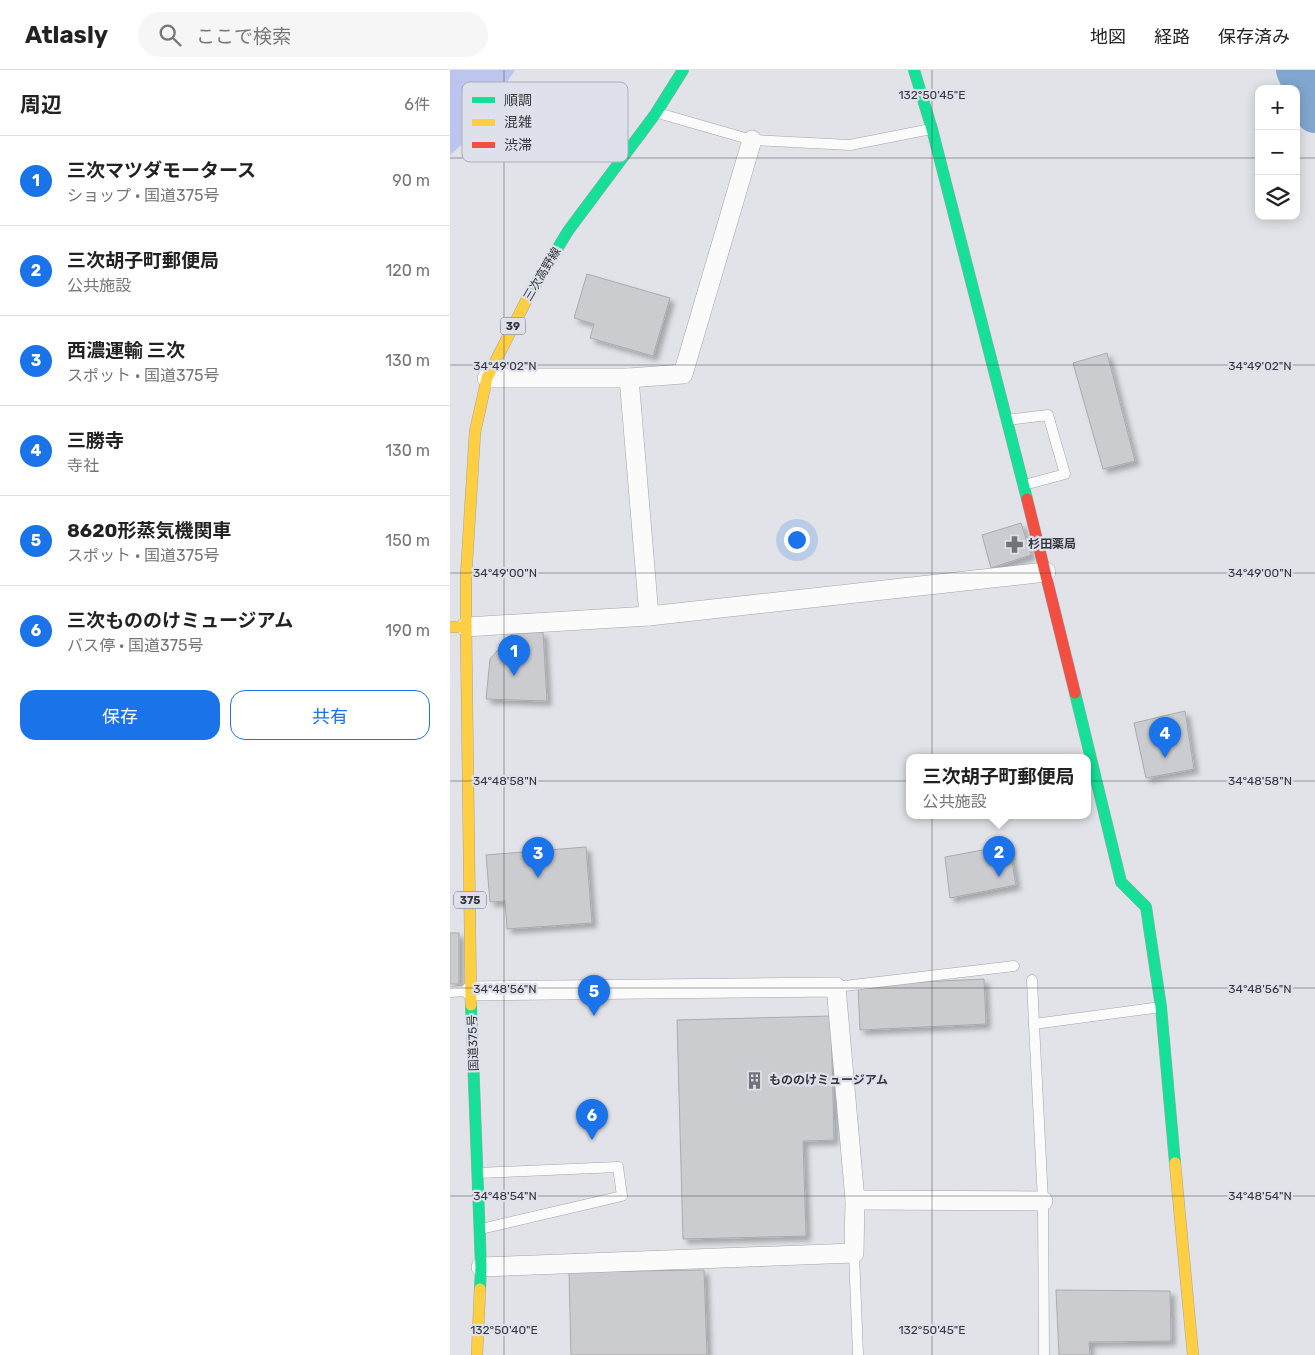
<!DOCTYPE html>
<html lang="ja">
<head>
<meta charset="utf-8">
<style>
	:root { --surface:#fff; --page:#f6f6f6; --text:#222; --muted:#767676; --line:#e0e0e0; --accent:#1a73e8 }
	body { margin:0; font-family:Rubik,"Noto Sans JP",sans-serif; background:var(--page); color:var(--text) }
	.controls { position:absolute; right:15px; top:15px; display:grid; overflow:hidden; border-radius:10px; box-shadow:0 2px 12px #0003 }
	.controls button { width:45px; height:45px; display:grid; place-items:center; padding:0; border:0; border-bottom:1px solid var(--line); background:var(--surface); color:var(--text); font:25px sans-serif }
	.you { position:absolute; left:346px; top:469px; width:18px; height:18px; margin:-12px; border:4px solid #fff; border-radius:50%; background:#1a73e8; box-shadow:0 0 0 8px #1a73e833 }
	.badge { display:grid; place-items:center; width:32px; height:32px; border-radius:50%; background:var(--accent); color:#fff; font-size:16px; font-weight:700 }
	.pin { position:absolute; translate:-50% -41px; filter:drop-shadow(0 1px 2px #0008) }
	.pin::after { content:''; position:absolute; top:26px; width:18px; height:15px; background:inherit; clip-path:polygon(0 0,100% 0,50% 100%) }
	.popup { position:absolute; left:456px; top:684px; width:185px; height:65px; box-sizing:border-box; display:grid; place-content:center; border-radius:10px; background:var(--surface); filter:drop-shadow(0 1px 4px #0005); font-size:16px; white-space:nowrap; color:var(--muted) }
	.popup b { font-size:19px; color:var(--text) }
	.popup::after { content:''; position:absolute; left:50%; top:100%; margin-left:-10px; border:10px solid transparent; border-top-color:var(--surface) }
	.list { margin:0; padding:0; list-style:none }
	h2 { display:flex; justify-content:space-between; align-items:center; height:65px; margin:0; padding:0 20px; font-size:21px }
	h2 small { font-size:16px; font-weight:400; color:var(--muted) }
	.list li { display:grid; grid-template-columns:32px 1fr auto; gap:15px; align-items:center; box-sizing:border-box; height:90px; padding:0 20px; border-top:1px solid var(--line) }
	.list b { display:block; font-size:19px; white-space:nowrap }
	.list p { margin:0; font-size:16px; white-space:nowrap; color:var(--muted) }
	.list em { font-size:16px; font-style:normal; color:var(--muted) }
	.actions { display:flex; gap:10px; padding:15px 20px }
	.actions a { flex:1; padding:11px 0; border:1px solid var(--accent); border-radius:15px; text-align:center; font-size:18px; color:var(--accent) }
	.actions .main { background:var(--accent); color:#fff }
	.icon { flex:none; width:28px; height:28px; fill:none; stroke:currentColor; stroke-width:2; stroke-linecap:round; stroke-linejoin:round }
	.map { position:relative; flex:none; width:865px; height:1285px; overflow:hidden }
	header { display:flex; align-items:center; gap:30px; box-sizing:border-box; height:70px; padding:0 25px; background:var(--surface); border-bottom:1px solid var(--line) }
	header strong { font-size:24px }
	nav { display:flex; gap:28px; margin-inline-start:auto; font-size:18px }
	.search { width:350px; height:45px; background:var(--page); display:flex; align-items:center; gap:12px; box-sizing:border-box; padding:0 18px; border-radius:28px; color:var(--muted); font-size:19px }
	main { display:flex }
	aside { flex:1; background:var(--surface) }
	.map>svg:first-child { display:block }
	.forest { fill:#bcc5ee }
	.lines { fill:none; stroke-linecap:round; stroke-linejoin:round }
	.river { stroke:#81a7d0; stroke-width:40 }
	.building { fill:#cbccd0; stroke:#aaabaf; filter:url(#shadow) }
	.lane-casing { stroke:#a3a4a8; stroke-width:11 }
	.street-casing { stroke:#a3a4a8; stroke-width:20 }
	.fast-casing { stroke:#a3a4a8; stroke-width:12 }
	.slow-casing { stroke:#a3a4a8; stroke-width:12 }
	.jam-casing { stroke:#a3a4a8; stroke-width:12 }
	.lane { stroke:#fbfbfc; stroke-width:10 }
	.street { stroke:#fbfbfc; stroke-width:19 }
	.fast { stroke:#16e098; stroke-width:11 }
	.slow { stroke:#ffcf43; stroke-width:11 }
	.jam { stroke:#f24e42; stroke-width:11 }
	.ticks { fill:none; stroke:#35363a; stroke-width:1; stroke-opacity:0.45 }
	.labels { text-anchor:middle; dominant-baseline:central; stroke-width:4.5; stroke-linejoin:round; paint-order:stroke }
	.shield { fill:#dee1ec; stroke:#68696f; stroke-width:1 }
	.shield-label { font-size:11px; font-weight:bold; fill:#35363a }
	.street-label { font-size:12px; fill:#35363a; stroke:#dee1ec }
	.poi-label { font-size:12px; font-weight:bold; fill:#35363a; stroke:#dee1ec; text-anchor:start }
	.key { fill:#dee1ec; stroke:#abaeb7; stroke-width:1 }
	.key-label { font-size:14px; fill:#35363a }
	.ticks-label { font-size:12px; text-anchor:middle; fill:#35363a; stroke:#dee1ec; stroke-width:4.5; stroke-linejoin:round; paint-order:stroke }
</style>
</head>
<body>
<header>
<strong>Atlasly</strong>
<div class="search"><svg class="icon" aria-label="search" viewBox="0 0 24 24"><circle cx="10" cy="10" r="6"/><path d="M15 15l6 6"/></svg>ここで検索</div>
<nav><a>地図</a><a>経路</a><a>保存済み</a></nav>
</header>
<main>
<aside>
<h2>周辺<small>6件</small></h2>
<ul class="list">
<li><span class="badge">1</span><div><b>三次マツダモータース</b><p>ショップ · 国道375号</p></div><em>90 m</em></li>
<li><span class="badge">2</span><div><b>三次胡子町郵便局</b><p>公共施設</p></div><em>120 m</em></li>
<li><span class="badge">3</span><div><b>西濃運輸 三次</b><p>スポット · 国道375号</p></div><em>130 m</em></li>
<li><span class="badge">4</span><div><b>三勝寺</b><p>寺社</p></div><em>130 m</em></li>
<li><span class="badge">5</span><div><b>8620形蒸気機関車</b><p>スポット · 国道375号</p></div><em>150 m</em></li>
<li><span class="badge">6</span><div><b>三次もののけミュージアム</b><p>バス停 · 国道375号</p></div><em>190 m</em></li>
</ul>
<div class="actions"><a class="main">保存</a><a>共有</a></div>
</aside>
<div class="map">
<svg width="865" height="1285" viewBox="0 0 865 1285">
	<defs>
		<filter id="shadow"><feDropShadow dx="4.5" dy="4.5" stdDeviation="2.5" flood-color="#0004"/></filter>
	</defs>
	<rect width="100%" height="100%" fill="#e2e3e8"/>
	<path class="forest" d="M0 0H65L22 66 0 85Z"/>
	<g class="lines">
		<path class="river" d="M846 0 865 43"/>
	</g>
	<g class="building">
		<path d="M137 204 220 228 203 286 140 268 144 254 124 248Z"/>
		<path d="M657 283 685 391 653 399 623 293Z"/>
		<path d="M571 453 581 485 541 498 532 465Z"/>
		<path d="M93 562 97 631 36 629 40 589 62 564Z"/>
		<path d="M735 641 744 699 696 708 684 653Z"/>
		<path d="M559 775 566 815 500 828 495 787Z"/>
		<path d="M136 777 142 853 57 859 55 831 40 832 36 785Z"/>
		<rect x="0" y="863" width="9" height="51"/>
		<path d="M534 909 536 954 410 960 408 915Z"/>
		<path d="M381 946 384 1070 353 1071 356 1166 233 1169 227 950Z"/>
		<path d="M254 1200 257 1285H121L119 1202Z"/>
		<path d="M606 1220 720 1221 721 1271 639 1272 640 1285H609Z"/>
	</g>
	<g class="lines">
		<defs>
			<g id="lane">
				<path d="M208 43 302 70 400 75 481 59"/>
				<path d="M557 350 598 345 615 404 574 415"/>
				<path d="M582 910 584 954"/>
				<path d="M386 917 564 896"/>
				<path d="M0 922 20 921"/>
				<path d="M28 1103 168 1097 172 1126 31 1159"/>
				<path d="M404 1183 408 1285"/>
				<path d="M594 1285 593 1131 584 954 711 937"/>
			</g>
			<g id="street">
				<path d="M37 308H179L233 304 302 70"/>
				<path d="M179 308 199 546"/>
				<path d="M16 557 199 546 596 502"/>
				<path d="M21 921 386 917 405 1130 404 1183 31 1197"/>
				<path d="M405 1130 593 1131"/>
			</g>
			<g id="fast">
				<path d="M464 0 482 59 577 429"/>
				<path d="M78 227 118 161 206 43 233 0"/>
				<path d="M625 623 671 812 696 837 711 937 725 1093"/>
				<path d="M21 935 31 1197 30 1219"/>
			</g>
			<g id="slow">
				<path d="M0 557H16L21 935"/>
				<path d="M16 557V507L25 362 37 308 78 227"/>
				<path d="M725 1093 743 1285"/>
				<path d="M27 1285 30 1219"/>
			</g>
			<path id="jam" d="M577 429 625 623"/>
		</defs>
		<use href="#lane" class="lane-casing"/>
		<use href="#street" class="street-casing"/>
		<use href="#fast" class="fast-casing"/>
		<use href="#slow" class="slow-casing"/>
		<use href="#jam" class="jam-casing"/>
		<use href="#lane" class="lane"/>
		<use href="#street" class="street"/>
		<use href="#fast" class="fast"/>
		<use href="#slow" class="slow"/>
		<use href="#jam" class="jam"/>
	</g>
	<path class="ticks" d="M54 0V1285M482 0V1285M0 88H809M846 88H865M0 295H865M0 503H865M0 711H865M0 918H865M0 1126H865"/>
	<defs>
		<symbol id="pharmacy-bare" viewBox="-9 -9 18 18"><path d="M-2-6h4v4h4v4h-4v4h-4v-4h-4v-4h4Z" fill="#727377" stroke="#dee1ec" stroke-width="2.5" paint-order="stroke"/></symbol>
		<symbol id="building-bare" viewBox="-9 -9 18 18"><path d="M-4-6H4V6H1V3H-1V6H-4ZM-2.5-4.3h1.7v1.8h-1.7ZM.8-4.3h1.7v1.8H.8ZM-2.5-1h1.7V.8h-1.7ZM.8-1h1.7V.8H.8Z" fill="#727377" stroke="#dee1ec" stroke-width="2.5" paint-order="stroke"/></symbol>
	</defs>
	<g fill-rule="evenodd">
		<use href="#pharmacy-bare" x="552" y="462" width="25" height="25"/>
		<use href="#building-bare" x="292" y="998" width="25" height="25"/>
	</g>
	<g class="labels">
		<g class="shield">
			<rect x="50.5" y="247.5" width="25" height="17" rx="4"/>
			<rect x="4" y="821.5" width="32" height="17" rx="4"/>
		</g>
		<g class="shield-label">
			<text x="63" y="256">39</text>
			<text x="20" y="830">375</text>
		</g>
		<g class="street-label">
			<text transform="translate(92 204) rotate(-59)">三次高野線</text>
			<text transform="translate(23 973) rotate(-92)">国道375号</text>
		</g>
		<g class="poi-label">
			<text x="578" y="474">杉田薬局</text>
			<text x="319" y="1010">もののけミュージアム</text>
		</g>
	</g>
	<rect x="12" y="12" width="166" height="80" rx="8" class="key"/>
	<rect x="22" y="27" width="23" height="6" fill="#16e098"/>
	<rect x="22" y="49" width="23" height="7" fill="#ffcf43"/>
	<rect x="22" y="72" width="23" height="6" fill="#f24e42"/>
	<g class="key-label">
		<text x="54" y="35">順調</text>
		<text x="54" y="57">混雑</text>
		<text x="54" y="80">渋滞</text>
	</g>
	<g class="ticks-label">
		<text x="482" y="29">132°50'45"E</text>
		<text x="55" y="300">34°49'02"N</text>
		<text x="810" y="300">34°49'02"N</text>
		<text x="55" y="507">34°49'00"N</text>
		<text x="810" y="507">34°49'00"N</text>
		<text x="55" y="715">34°48'58"N</text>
		<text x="810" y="715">34°48'58"N</text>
		<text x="55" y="923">34°48'56"N</text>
		<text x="810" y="923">34°48'56"N</text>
		<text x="55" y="1130">34°48'54"N</text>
		<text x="810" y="1130">34°48'54"N</text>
		<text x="54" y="1264">132°50'40"E</text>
		<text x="482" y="1264">132°50'45"E</text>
	</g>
</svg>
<div class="controls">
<button>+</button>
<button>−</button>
<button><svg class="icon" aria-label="layers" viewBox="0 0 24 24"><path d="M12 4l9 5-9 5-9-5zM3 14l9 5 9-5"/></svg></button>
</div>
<div class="you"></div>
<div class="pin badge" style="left:64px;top:606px">1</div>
<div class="pin badge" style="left:549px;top:807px">2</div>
<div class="popup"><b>三次胡子町郵便局</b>公共施設</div>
<div class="pin badge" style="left:88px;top:808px">3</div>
<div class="pin badge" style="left:715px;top:688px">4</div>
<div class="pin badge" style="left:144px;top:946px">5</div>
<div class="pin badge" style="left:142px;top:1070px">6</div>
</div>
</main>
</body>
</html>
